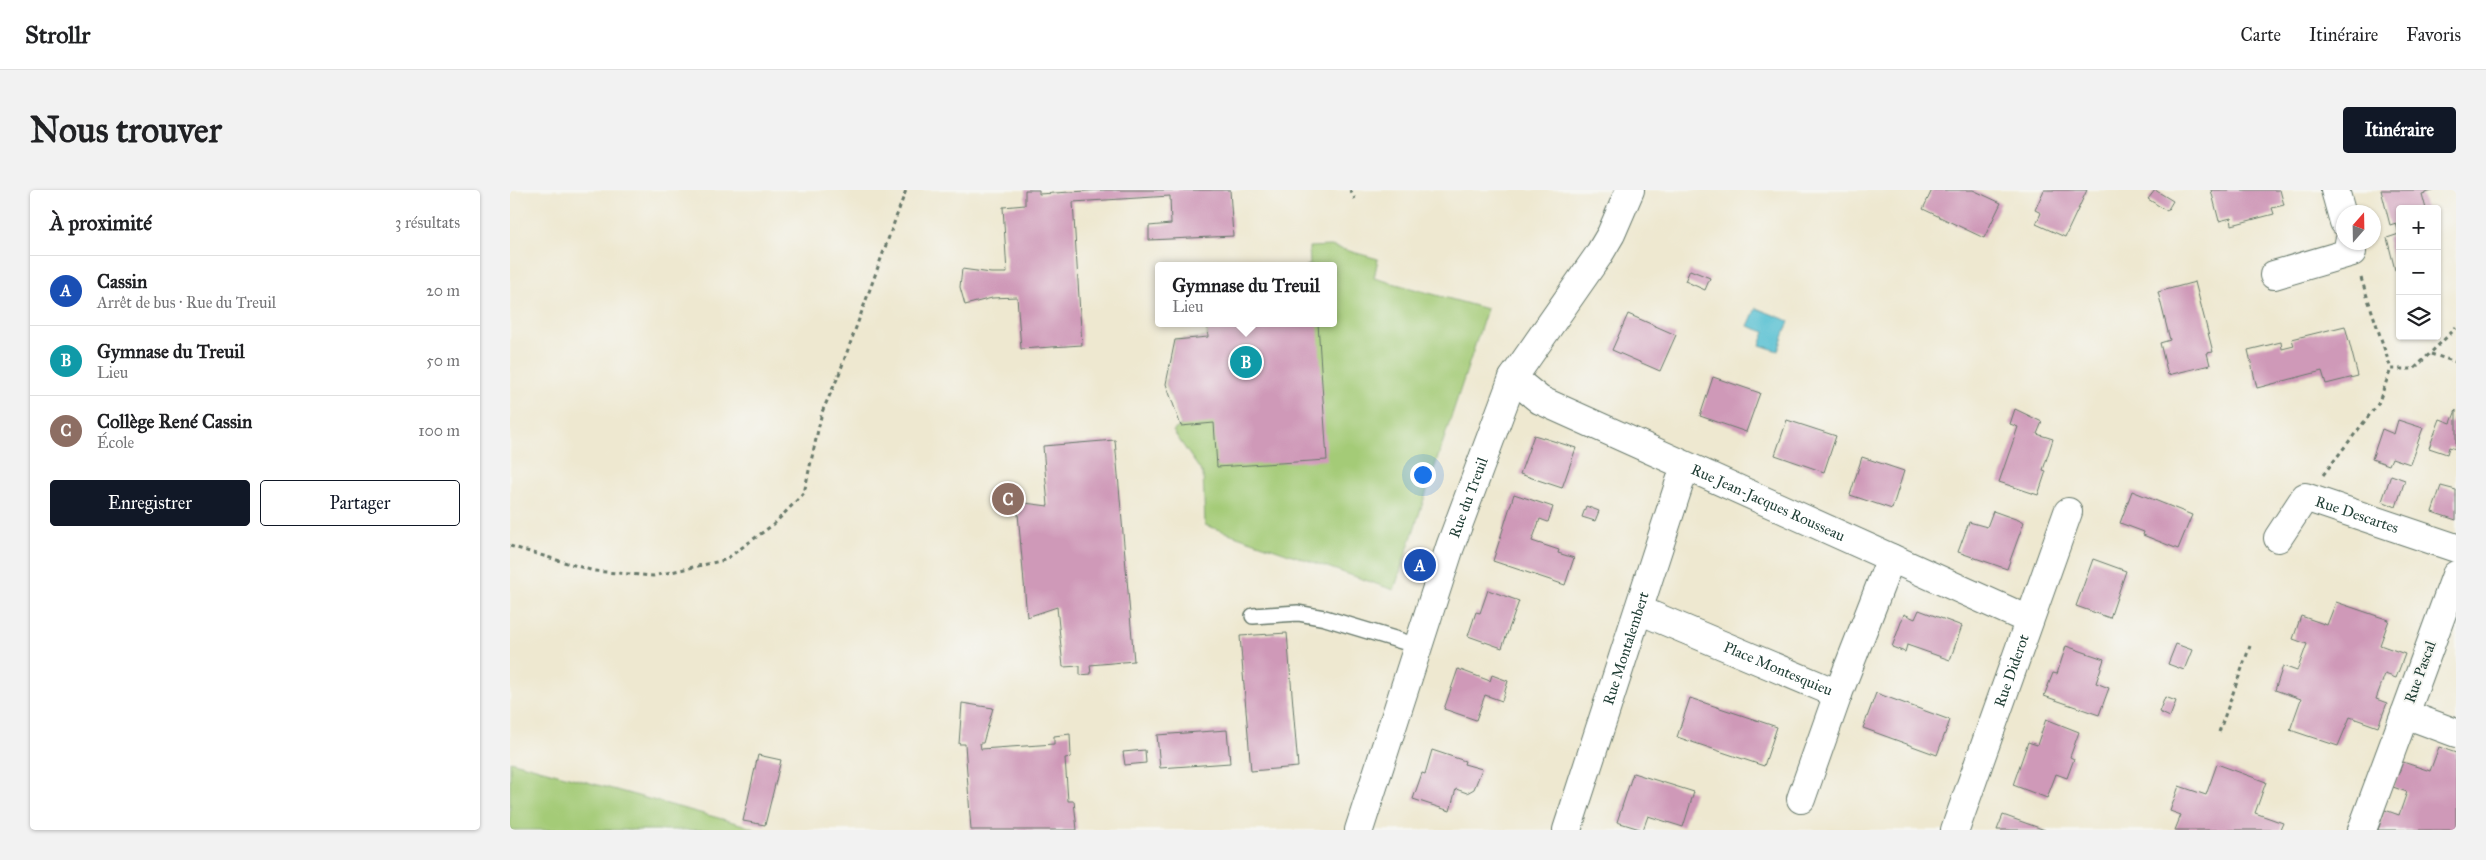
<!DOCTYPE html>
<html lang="fr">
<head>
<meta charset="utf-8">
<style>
	:root { --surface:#fff; --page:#f2f2f2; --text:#202124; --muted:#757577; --line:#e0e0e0; --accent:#111827 }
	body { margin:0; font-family:"IM FELL Great Primer",serif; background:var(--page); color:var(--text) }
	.controls { position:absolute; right:15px; top:15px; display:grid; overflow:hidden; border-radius:5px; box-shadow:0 1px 4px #0004 }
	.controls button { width:45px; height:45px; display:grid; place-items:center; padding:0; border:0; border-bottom:1px solid var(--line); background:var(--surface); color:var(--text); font:25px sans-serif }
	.compass { position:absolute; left:1826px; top:15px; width:45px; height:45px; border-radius:50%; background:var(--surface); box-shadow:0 1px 4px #0004; rotate:20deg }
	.you { position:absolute; left:912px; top:284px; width:18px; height:18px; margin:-12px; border:4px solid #fff; border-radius:50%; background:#1a73e8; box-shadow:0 0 0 8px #1a73e833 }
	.badge { display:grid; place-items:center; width:32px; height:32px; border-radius:50%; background:var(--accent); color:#fff; font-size:16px; font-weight:700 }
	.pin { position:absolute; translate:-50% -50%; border:2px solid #fff; box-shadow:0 1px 5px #0006 }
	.popup { position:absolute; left:645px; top:72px; width:182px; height:65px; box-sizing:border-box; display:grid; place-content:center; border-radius:5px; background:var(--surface); filter:drop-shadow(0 1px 4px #0005); font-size:16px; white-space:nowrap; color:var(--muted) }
	.popup b { font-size:19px; color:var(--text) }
	.popup::after { content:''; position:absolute; left:50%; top:100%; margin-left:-10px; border:10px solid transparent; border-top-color:var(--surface) }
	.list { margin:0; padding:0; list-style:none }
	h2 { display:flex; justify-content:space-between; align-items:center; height:65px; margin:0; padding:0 20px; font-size:21px }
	h2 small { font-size:16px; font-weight:400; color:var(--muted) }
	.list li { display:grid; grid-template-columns:32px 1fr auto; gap:15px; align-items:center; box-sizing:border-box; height:70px; padding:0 20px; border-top:1px solid var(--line) }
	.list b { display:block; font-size:19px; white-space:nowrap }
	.list p { margin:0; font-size:16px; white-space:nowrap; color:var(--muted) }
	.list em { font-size:16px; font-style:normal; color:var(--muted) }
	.actions { display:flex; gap:10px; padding:15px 20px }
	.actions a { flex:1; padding:11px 0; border:1px solid var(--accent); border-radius:5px; text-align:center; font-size:18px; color:var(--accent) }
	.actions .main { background:var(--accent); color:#fff }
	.icon { flex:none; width:28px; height:28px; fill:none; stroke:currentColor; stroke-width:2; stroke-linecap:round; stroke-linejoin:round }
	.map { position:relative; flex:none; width:1946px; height:640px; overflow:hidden; border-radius:5px }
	header { display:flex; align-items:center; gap:30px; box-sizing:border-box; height:70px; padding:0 25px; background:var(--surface); border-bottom:1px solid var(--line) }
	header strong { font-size:24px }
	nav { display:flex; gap:28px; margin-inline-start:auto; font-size:18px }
	.intro { display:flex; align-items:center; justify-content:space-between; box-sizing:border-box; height:120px; padding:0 30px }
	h1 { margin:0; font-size:35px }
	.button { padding:12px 22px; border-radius:5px; background:var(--accent); color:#fff; font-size:18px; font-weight:700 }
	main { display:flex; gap:30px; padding:0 30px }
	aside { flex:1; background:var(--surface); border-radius:5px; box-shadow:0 1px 4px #0004 }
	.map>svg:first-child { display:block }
	.green { fill:#a4cb77; stroke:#628456 }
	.water { fill:#55bfd1; stroke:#3a7e82 }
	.building { fill:#cf99b8 }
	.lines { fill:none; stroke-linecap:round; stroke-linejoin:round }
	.lane-casing { stroke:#67796b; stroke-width:18 }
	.street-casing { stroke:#67796b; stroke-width:30 }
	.path { stroke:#67796b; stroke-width:3; stroke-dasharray:4 4; stroke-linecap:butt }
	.lane { stroke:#fff; stroke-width:15 }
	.street { stroke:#fff; stroke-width:28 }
	.labels { text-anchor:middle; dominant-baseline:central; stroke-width:4; stroke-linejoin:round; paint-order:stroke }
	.street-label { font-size:15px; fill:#1f3d34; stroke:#f6f6f2 }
</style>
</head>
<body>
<header>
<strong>Strollr</strong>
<nav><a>Carte</a><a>Itinéraire</a><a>Favoris</a></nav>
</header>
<div class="intro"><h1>Nous trouver</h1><a class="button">Itinéraire</a></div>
<main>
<aside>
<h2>À proximité<small>3 résultats</small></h2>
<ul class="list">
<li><span class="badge" style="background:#1a4fb4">A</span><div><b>Cassin</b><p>Arrêt de bus · Rue du Treuil</p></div><em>20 m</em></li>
<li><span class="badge" style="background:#0f9aa8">B</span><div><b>Gymnase du Treuil</b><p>Lieu</p></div><em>50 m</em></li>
<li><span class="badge" style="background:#8d6e63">C</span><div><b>Collège René Cassin</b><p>École</p></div><em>100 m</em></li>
</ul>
<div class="actions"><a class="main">Enregistrer</a><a>Partager</a></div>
</aside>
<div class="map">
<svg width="1946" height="640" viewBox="0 0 1946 640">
	<rect width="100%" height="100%" fill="#f6f6f2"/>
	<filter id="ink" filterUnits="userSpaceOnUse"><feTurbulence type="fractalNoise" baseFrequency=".02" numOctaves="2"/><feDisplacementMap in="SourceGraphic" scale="10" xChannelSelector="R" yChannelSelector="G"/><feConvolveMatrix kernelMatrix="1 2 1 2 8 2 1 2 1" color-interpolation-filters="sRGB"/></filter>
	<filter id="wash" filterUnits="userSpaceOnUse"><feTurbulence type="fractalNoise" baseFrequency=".0096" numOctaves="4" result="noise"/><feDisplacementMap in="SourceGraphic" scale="20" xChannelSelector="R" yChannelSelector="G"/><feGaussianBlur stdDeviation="1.12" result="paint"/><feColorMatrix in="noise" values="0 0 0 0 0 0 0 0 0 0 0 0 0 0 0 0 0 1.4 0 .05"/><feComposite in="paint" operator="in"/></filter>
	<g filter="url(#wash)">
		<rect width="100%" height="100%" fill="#eee8d0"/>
		<g class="green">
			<path d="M821 56 868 69 864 88 977 119 884 400 695 335 693 284 663 241 671 235 656 194 665 150 697 147V133H824V76H796L800 75 799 57Z"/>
			<path d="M0 571 234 635 246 640H0Z"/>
		</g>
		<path class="water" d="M1246 118 1279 131 1268 161 1250 155 1255 142 1238 136Z"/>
		<g id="blocks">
			<g class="building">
				<path d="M515 0H529V4L592 0H720L723 46 639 50V36L661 34 660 6 563 12 572 155 511 159 507 107 482 108 455 115 450 97 452 79 481 83H497L493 17 515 15Z"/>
				<path d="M1422 0H1463L1491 13 1474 48 1413 19Z"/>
				<path d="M1534 0H1577L1555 47 1526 34 1531 23 1525 20Z"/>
				<path d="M1645 0 1663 11 1657 21 1638 9Z"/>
				<path d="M1701 0H1770L1774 15 1762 18 1764 24 1722 35 1721 28 1709 31Z"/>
				<path d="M1871 0H1926L1912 4 1916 19H1890V79L1885 80 1877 48 1889 44 1886 33 1880 35Z"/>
				<path d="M1180 80 1200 88 1195 100 1175 91Z"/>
				<path d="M1685 92 1703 162 1697 163 1700 175 1658 185 1650 153 1660 150 1648 102Z"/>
				<path d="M1118 124 1166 145 1150 181 1102 160Z"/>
				<path d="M697 133H808L817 270 707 277 704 233 671 236 656 194 665 150 698 147Z"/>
				<path d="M1835 136 1848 186 1816 194 1812 181 1747 198 1738 160 1771 152 1772 159 1784 156 1782 149Z"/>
				<path d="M1203 187 1250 203 1236 242 1190 226Z"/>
				<path d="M1505 219 1532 232 1527 244 1543 249 1533 280 1536 281 1528 305 1489 292 1508 237 1500 234Z"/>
				<path d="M1946 220V259L1939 257 1937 264 1919 258 1930 229 1941 233Z"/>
				<path d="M1277 230 1326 246 1314 282 1265 265Z"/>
				<path d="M1888 230 1913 238 1900 274 1882 268 1879 275 1862 269 1872 239 1884 244Z"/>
				<path d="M1024 245 1066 258 1052 298 1010 284Z"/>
				<path d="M605 250 624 471 580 475 581 484 570 485V476L553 477 547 417 517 427 507 312 538 316 533 256Z"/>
				<path d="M1352 267 1394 281 1382 319 1340 305Z"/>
				<path d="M1881 285 1895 290 1886 317 1872 311Z"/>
				<path d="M1931 296 1946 300V330L1922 322Z"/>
				<path d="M1622 301 1682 325 1668 359 1633 345 1634 342 1610 333Z"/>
				<path d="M1004 304 1043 317 1038 332 1030 329 1022 351 1049 360 1048 363 1064 368 1055 395 983 371Z"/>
				<path d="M1076 316 1089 321 1085 331 1072 327Z"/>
				<path d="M1483 321 1514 332 1497 379 1448 362 1459 332 1477 337Z"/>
				<path d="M1583 369 1616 381 1600 428 1566 416Z"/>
				<path d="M978 400 1009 411 992 458 958 446 966 422 970 423Z"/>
				<path d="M1826 412 1879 430 1870 455 1895 464 1886 488 1875 484 1866 509 1877 513 1868 537 1840 527 1828 556 1780 540 1791 509 1765 500 1773 476 1787 481 1797 454 1783 449 1791 426 1817 435Z"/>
				<path d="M1409 420 1452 436 1440 470 1397 455 1395 462 1382 457 1394 424 1405 429Z"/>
				<path d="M777 443 788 577 741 581 730 446Z"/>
				<path d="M1666 454 1682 460 1674 480 1658 474Z"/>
				<path d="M1556 456 1594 469 1586 493 1599 498 1589 525 1534 506 1543 483 1547 484Z"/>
				<path d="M948 479 980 491 982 485 998 491 992 511 975 505 966 530 934 519Z"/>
				<path d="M1366 503 1440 530 1427 565 1353 538Z"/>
				<path d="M1655 507 1666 511 1660 527 1649 522Z"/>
				<path d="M1180 508 1267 537 1254 576 1167 547Z"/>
				<path d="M452 513 483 518 473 553H470L471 559 544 554V546L560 544 561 567 555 568 558 611H564L567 640H461L455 554H449Z"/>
				<path d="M1536 529 1569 542 1560 567 1564 569 1557 588 1546 584 1537 608 1503 595 1518 552 1527 555Z"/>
				<path d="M717 540 720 573 650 578 647 545Z"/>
				<path d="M1929 557 1946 563V640H1868L1875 620 1889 625 1897 602 1883 597 1893 572 1920 581Z"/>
				<path d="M635 560 636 573 615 575 613 562Z"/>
				<path d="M922 560 955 571 954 574 972 579 964 599 957 603 946 599 940 621 903 609 912 583 915 584Z"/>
				<path d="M248 565 271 570 255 635 233 631Z"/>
				<path d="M1707 574 1756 592 1745 623 1773 633 1770 640H1665L1671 625 1660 621 1669 596 1696 605Z"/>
				<path d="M1123 583 1184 602 1173 637 1138 626 1133 640 1107 632Z"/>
				<path d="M1493 625 1535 640H1487Z"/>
			</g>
		</g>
	</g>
	<g filter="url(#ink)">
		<use href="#blocks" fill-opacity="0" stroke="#67796b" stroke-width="1"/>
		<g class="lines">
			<defs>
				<path id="lane" d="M743 426 788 423 815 428 908 456"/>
				<g id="street">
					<path d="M1825 0 1834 32"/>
					<path d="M1764 85 1842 62 1839 52"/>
					<path id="s1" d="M1003 188 1030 210 1519 430"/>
					<path id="s2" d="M1768 348 1795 307 1946 358"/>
					<path d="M1946 385 1895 524 1946 543"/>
					<path id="s3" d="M1129 420 1328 504 1381 368"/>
					<path d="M1291 609 1328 504"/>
					<path id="s4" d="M849 640 940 357 1003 188 1088 66 1101 44 1120 0"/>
					<path id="s5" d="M1057 640 1175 276"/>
					<path id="s6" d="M1445 640 1558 322"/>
					<path d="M1852 640 1895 524"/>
				</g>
			</defs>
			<use href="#lane" class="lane-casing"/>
			<use href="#street" class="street-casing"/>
			<g class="path">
				<path d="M840 0 845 9"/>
				<path d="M1851 88 1881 179H1904L1946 138"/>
				<path d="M1921 164 1946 172"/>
				<path d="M1813 285 1868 214 1881 179"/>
				<path d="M0 356 84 381 143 386 215 370 264 334 294 303 312 222 328 187 396 0"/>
				<path d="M1709 542 1740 456"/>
			</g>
			<use href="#lane" class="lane"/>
			<use href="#street" class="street"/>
		</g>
	</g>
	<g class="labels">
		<g class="street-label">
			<text stroke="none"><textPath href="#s4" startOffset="350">Rue du Treuil</textPath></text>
			<text stroke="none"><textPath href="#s1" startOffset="285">Rue Jean-Jacques Rousseau</textPath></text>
			<text stroke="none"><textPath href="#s2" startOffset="104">Rue Descartes</textPath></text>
			<text stroke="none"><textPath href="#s5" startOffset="191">Rue Montalembert</textPath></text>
			<text stroke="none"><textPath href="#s3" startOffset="151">Place Montesquieu</textPath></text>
			<text stroke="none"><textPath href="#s6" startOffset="169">Rue Diderot</textPath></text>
			<text transform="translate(1910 482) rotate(-70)">Rue Pascal</text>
		</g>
	</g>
</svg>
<div class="controls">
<button>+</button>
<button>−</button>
<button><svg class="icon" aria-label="layers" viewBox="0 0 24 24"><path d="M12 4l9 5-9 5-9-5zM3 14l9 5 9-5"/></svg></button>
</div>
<svg class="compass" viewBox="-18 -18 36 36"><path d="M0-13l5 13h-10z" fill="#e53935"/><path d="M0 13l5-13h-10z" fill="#757577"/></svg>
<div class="you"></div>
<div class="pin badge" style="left:910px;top:375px;background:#1a4fb4">A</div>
<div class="pin badge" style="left:736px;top:172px;background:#0f9aa8">B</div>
<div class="popup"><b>Gymnase du Treuil</b>Lieu</div>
<div class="pin badge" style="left:498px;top:309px;background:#8d6e63">C</div>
</div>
</main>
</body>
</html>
